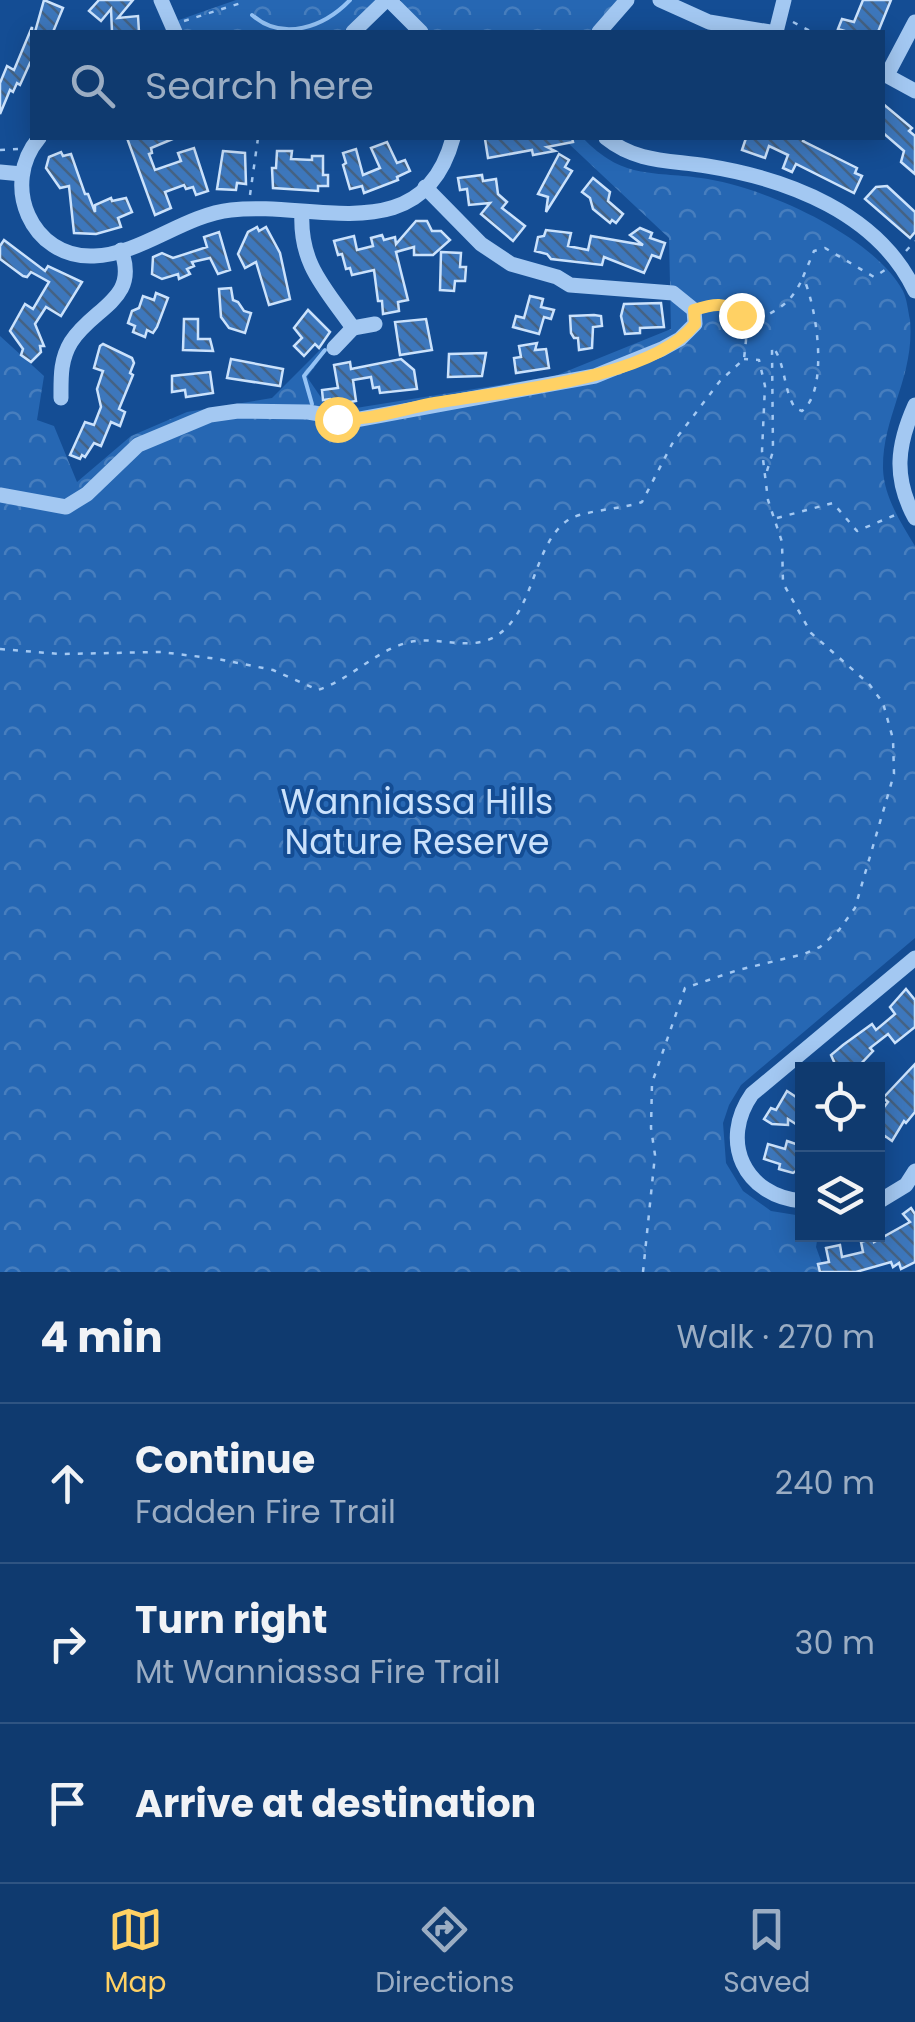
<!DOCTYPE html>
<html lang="en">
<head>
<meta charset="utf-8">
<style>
	:root { --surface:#0f3a6f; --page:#184174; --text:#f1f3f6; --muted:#9badc3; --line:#2f5482; --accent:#ffd164 }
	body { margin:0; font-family:Poppins,sans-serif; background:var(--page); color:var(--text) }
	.controls { position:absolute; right:30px; bottom:30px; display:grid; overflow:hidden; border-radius:0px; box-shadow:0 5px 25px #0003 }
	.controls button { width:90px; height:90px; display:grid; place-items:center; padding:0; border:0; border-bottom:2px solid var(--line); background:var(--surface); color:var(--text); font:50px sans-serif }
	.stop { position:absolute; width:30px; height:30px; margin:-22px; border:8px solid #ffd164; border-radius:50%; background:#fff }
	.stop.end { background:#ffd164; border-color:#fff; box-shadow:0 2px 10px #0008 }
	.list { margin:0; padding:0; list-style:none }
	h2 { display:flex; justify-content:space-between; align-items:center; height:130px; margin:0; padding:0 40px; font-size:42px }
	h2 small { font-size:32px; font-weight:400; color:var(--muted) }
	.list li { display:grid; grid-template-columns:65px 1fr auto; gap:30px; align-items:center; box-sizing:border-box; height:160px; padding:0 40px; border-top:2px solid var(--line) }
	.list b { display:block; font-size:38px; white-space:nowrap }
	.list p { margin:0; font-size:32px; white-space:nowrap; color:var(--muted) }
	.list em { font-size:32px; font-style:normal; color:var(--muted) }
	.icon { flex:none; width:55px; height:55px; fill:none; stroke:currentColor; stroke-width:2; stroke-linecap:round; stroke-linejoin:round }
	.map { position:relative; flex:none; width:915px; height:1272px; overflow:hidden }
	.search { position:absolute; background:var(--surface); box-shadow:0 5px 25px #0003; left:30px; right:30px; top:30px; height:110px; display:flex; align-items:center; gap:25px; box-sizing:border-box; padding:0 35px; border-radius:0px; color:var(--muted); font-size:38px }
	.sheet { height:610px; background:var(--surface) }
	nav { display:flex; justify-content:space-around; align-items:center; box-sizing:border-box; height:140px; border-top:2px solid var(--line); background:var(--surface); font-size:28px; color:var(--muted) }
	nav a { display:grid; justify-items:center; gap:5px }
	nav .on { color:var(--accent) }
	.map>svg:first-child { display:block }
	.forest { fill:url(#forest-crowns) }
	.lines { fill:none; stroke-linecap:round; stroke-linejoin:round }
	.stream { stroke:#95c3f5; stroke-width:4 }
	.building { fill:url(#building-back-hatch); stroke:#cbe2fc; stroke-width:2.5 }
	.path { stroke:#a3c8f2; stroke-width:2.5; stroke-dasharray:5 8; stroke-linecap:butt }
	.minor { stroke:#a3c8f2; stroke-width:15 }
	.route { stroke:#ffd164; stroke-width:12 }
	.labels { text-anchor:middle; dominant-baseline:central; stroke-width:8; stroke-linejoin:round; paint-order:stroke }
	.park-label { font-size:35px; fill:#cbe2fc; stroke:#144d94 }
</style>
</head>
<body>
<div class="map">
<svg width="915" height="1272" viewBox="0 0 915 1272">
	<defs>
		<pattern id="forest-crowns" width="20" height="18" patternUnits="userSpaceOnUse" patternTransform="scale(2.5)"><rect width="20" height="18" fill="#2667b3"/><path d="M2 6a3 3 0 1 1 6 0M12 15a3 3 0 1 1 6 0" fill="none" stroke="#477ebe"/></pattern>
		<pattern id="building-back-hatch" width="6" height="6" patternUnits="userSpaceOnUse" patternTransform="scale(2.5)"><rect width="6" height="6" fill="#3d77bc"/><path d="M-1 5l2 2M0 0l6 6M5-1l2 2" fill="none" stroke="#446284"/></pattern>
	</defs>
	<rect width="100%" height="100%" fill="#144d94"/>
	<g class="forest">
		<path d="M236 0H376L343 32H183L176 21Z"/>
		<path d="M401 0H620L592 32H426L402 5Z"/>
		<path d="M577 138H583C622 179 650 171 701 178 762 186 873 235 903 291 907 299 908 311 910 320 915 377 882 416 883 469 884 497 901 523 915 546V938L741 1085 729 1105 723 1123 726 1163 743 1191 771 1211 802 1216V1234L818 1235 816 1247 825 1272H0V336L44 376 37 420 54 426 77 482 131 436 187 412 272 398 322 348 325 353 307 377 331 412 555 376 671 329 669 238 568 143Z"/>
	</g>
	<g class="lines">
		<g class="stream">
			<path d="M252 15C283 42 324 27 350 0"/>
			<path d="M312 404 304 376 325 350"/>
		</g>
	</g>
	<g class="building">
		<path d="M44 0 63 8 53 32H35Z"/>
		<path d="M99 0H133L118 18 138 16 139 32H112L111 9 101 21 89 11Z"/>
		<path d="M863 0H891L878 32H848L838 29 842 19 854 22Z"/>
		<path d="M32 27V64L30 63 20 85 17 83 13 92 10 90 0 114V83L7 66 14 70Z"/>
		<path d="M882 103 912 128 909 131 915 136V174L901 162 904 151 882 132Z"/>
		<path d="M127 138H175L151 148 152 153 149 154 155 170 181 161 178 153 194 148 208 191 196 195 193 187 186 189 184 185 165 192 171 208 155 215Z"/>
		<path d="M496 138H572L573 142 547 147 555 151 533 155 532 150 488 158 485 139Z"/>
		<path d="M746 138H804L803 141 857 168 855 173 862 176 854 193 796 164 792 172 783 168 788 155 769 146 765 158 742 150Z"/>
		<path d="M387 142 397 163 405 160 410 171 397 177 398 180 364 193 362 186 350 189 343 165 346 163 343 153 356 149 363 175 380 168 371 148Z"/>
		<path d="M223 151 245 153 246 184 237 183 236 190 217 189Z"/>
		<path d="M277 151H292L291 159 312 160V156H323V175H328V186H318V191L273 188 272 168H276Z"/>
		<path d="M61 152 63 156 71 154 85 194H88L95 212V205L111 198 112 201 126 198 132 212 118 218 121 227 96 234 74 233 69 186 60 188 46 168 49 157Z"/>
		<path d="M559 154 569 160 565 167 572 171 546 212 548 197 538 194Z"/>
		<path d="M482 175 483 181 496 179 498 194 507 202 502 208 525 226 513 241 481 214 490 203 469 205 467 189 460 190 458 178Z"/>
		<path d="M593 178 610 192 608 201 623 214 616 223 612 220 610 223 593 209 590 198 582 192Z"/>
		<path d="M887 186 915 212V232L910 238 865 199 876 187Z"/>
		<path d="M416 221H427L432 231H441L450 240 433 255H414V247L396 252 408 300 398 302 399 311 383 314 382 301H378L374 270 352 275 350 268 346 269 342 254 338 255 334 241 354 236 357 250 373 246 371 238 382 235 384 240 395 237 396 244Z"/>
		<path d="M257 227 259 231 266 227 280 253 290 299 269 305 256 262 245 268 238 254 248 232Z"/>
		<path d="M640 228 652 233 650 238 665 243 660 258 652 255 644 273 604 257 602 265 551 259 547 254 535 251 538 237 544 236 546 230 571 233 568 246 588 250 591 236 643 245 630 235Z"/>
		<path d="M219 232 230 270 218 274 210 258 192 262 194 266 187 269 190 274 179 279 178 274 162 279 152 274 153 257 162 253 173 258 207 247 204 237Z"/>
		<path d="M4 240 45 271 48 266 82 282 61 316 46 307 35 324 44 346H40L41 352 31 362 21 355 23 349 10 331 25 304 33 309 49 282 31 272 27 277 23 276 0 259V246Z"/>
		<path d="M441 252 461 253 460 267H466L465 281H455L454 291 440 290Z"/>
		<path d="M231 288 233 300 238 302 244 311 251 313 245 333 229 328 221 317 219 289Z"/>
		<path d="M156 293 168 298 157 327 153 333 147 330 145 337 133 332 135 326 128 323 132 311 139 308 143 296 154 300Z"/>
		<path d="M530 296 543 299 541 307 554 310 551 319 544 317 539 334 513 327 516 316 524 318Z"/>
		<path d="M661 303 664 327 640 328V333L625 334 621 316 624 304Z"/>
		<path d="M308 310 330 332 319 348 315 344 304 356 294 346 302 338 294 328Z"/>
		<path d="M594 315 601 316 602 326 593 327 592 348 579 350 578 338H574L571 333 570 316Z"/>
		<path d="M184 319H198V339H210L213 351 183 350Z"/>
		<path d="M426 319 432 350 400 355 395 322Z"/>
		<path d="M537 343 535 350 546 349 549 368 516 373 514 358 521 357 519 346Z"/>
		<path d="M103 344 132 358 134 363 130 373 133 375 119 409 125 412 120 426 111 422 101 446 94 443 85 457 82 455 80 459 70 455 85 422 94 425 101 407 97 389 103 371 94 368 100 346Z"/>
		<path d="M486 353 482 376 448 377 449 354Z"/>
		<path d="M231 359 283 369 280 386 227 378Z"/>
		<path d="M401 359 414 370 417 389 380 393 379 387 373 388 371 377 353 380 356 401 333 405 330 399 323 400 322 390 338 388 334 365 350 362 351 369Z"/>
		<path d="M210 372 213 393 186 397 185 390 172 392V376Z"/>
		<path d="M906 989 915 1000V1027L895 1043 888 1034 870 1048 873 1051 855 1070H827L835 1064 831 1055 843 1045 872 1024 876 1030 895 1014 890 1007Z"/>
		<path d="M915 1064V1112L906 1123 904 1121 892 1141 885 1136 878 1149V1115L888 1102 883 1098Z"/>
		<path d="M787 1091 802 1101V1128L788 1119V1125L772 1124 764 1119 771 1108 776 1110Z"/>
		<path d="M787 1141 802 1146 796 1171 793 1173 779 1169 780 1164 764 1159 768 1144 785 1149Z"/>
		<path d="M911 1208 915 1214V1262L901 1269 899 1263 893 1267 891 1262 856 1272H820L818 1264 829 1262 826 1248 840 1245 842 1257 863 1252 861 1242 873 1238 874 1242 910 1222 903 1214Z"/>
	</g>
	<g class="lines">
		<g class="path">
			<path d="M184 21 241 3 243 0"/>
			<path d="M793 22 812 32"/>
			<path d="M0 150 19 149"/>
			<path d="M250 195 258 138"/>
			<path d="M906 251 915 241"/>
			<path d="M746 323C773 314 791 305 802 279"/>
			<path d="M767 471 773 451 772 349 773 347C786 365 783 389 795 408L802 411C830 389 816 304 803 277L814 251 825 248 874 277 885 270"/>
			<path d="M777 518 833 503 857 531 900 513"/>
			<path d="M0 649 60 654 161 652 218 659 273 670 318 690C351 679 374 652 406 643 436 634 468 653 496 636 536 611 532 545 568 520 580 511 622 509 642 502L672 444 720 381 744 359 747 331 741 315 732 306 707 305"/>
			<path d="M643 1272 655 1155 651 1128 652 1083 685 988 738 970 804 954 820 947 839 930 855 908 894 774 893 739 883 703 869 684 811 633 783 583 782 542 768 500 762 451 765 386 759 360 744 359"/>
		</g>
		<g class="minor">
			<path d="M161 0 175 32"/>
			<path d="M389 0 421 32"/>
			<path d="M660 0 709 22 770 32"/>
			<path d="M353 32 386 0"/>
			<path d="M599 32 627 0"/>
			<path d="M776 32 784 0"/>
			<path d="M882 73 915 91"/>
			<path d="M887 75 915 22"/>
			<path d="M39 138C0 184 31 259 94 256 140 255 184 215 231 210 313 200 422 252 453 138"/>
			<path d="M606 138C637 163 670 160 707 166 788 179 878 213 915 291"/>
			<path d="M0 172 22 174"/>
			<path d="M302 212C299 264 325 288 353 328L375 324"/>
			<path d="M334 348 353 328"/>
			<path d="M61 398C61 378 60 360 71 342 93 307 140 300 121 250"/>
			<path d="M915 405C897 445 893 478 915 518"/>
			<path d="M0 495 66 507 87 494 138 445 210 415 238 411 308 412 355 420 595 376 662 349 680 339 695 324 694 310 673 293 570 285 557 277 511 264 481 244 425 187"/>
			<path d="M802 1201C744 1196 719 1141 752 1094L915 958"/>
			<path d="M878 1202 906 1185 915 1171"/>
		</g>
	</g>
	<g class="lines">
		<path class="route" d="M337 419C370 421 402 409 435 403 503 391 651 380 695 324L694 310C713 304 726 301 741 315"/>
	</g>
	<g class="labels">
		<g class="park-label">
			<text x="417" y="801">Wanniassa Hills<tspan x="417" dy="40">Nature Reserve</tspan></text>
		</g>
	</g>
</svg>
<div class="controls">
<button><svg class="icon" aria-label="locate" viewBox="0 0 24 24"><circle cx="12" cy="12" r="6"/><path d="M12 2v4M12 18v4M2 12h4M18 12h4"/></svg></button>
<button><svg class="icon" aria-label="layers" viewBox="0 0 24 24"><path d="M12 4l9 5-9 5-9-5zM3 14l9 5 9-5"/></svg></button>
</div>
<div class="stop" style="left:337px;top:419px"></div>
<div class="stop end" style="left:741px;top:315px"></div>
<div class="search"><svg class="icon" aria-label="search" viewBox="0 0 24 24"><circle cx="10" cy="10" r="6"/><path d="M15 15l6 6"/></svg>Search here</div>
</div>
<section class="sheet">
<h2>4 min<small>Walk · 270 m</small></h2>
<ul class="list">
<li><svg class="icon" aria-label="ahead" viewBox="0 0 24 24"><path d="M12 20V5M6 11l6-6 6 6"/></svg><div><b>Continue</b><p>Fadden Fire Trail</p></div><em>240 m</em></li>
<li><svg class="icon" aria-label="right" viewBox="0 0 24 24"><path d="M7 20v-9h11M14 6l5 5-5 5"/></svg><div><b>Turn right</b><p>Mt Wanniassa Fire Trail</p></div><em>30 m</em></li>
<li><svg class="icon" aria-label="arrive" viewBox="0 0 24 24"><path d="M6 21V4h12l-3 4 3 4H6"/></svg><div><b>Arrive at destination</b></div></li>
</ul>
</section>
<nav>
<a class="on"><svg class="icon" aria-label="map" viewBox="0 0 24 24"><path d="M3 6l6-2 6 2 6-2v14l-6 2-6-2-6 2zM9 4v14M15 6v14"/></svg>Map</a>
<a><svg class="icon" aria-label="directions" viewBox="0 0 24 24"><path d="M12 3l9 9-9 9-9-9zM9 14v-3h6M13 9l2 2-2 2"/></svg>Directions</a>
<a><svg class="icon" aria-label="saved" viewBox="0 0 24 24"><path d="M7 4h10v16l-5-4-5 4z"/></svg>Saved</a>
</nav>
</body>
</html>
